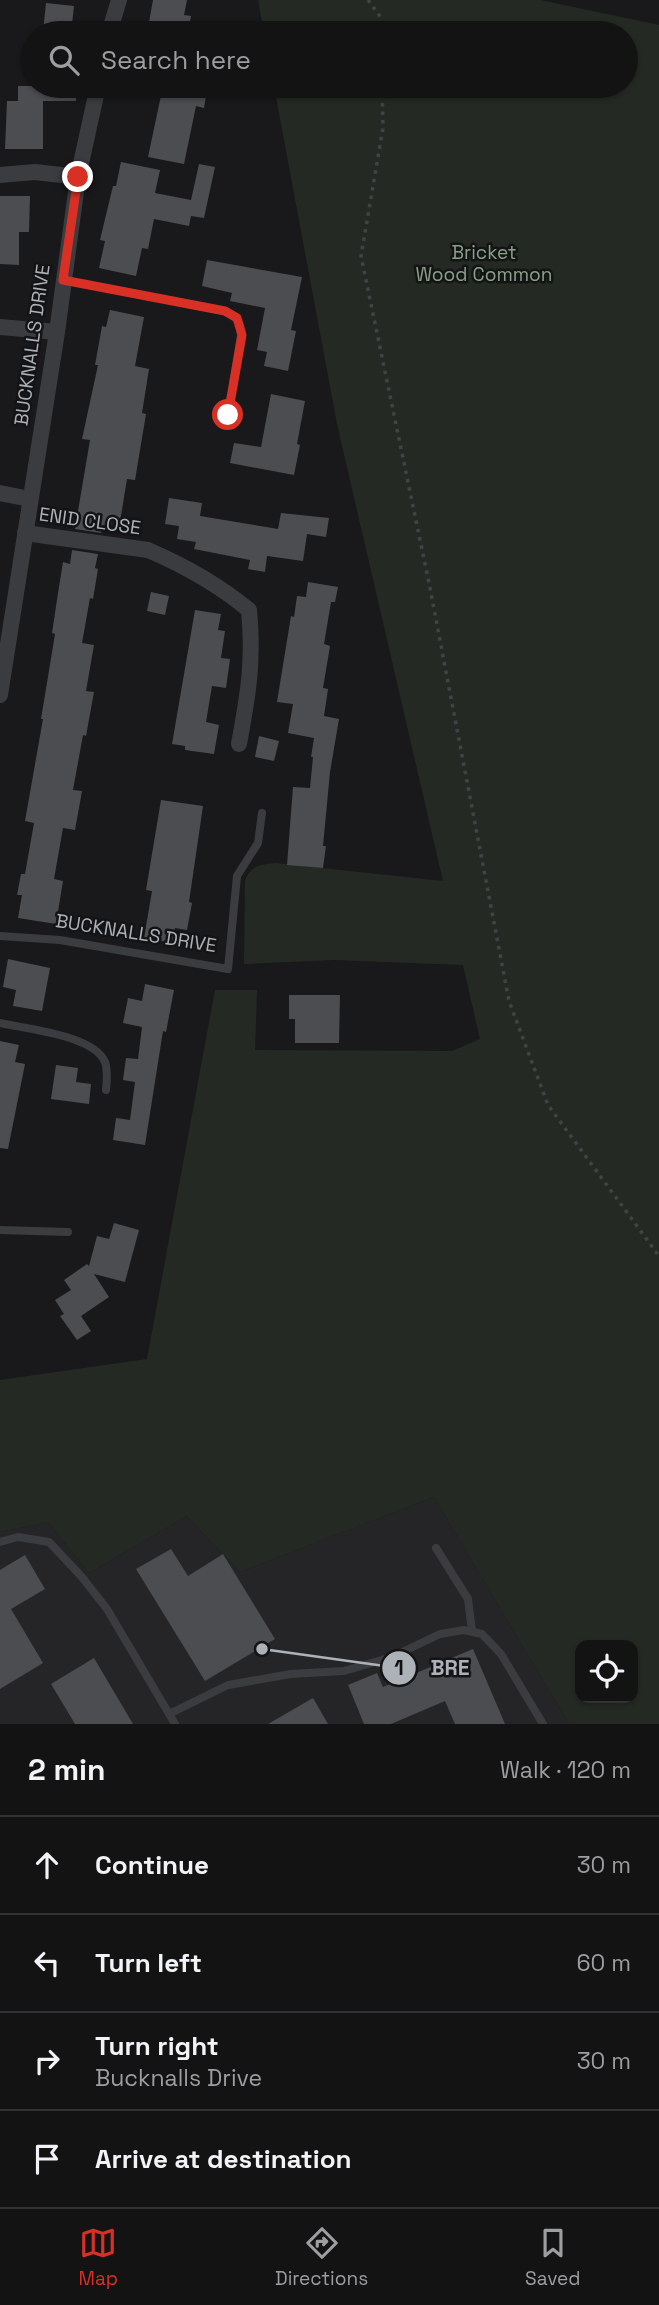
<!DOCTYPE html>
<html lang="en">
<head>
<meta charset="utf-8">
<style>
	:root { --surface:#131314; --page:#1c1c1d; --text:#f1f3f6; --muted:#9d9ea0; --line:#323234; --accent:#d93025 }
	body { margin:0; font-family:"Space Grotesk",sans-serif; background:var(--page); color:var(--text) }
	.controls { position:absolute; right:21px; bottom:21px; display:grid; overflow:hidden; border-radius:14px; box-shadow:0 2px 5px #0004 }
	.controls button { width:63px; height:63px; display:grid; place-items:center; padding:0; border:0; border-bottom:2px solid var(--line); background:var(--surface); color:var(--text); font:35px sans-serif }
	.stop { position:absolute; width:21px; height:21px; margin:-16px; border:5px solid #d93025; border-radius:50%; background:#fff }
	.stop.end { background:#d93025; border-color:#fff; box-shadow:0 2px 7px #0008 }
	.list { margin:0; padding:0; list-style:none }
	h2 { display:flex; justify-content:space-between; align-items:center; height:91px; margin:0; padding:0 28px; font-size:30px }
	h2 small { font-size:23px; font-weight:400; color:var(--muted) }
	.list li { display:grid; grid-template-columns:46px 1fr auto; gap:21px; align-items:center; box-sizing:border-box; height:98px; padding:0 28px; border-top:2px solid var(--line) }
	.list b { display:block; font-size:26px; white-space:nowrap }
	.list p { margin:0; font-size:23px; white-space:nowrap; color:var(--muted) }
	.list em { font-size:23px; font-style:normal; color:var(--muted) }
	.icon { flex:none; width:38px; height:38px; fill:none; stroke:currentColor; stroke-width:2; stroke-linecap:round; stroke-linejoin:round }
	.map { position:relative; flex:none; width:659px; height:1724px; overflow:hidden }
	.search { position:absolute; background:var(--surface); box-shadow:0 2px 5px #0004; left:21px; right:21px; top:21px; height:77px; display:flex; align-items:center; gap:18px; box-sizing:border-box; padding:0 24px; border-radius:38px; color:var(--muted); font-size:26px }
	.sheet { height:483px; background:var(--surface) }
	nav { display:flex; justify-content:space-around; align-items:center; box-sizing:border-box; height:98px; border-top:2px solid var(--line); background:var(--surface); font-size:19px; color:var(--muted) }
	nav a { display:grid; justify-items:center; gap:4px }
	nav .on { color:var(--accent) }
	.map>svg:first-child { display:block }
	.built { fill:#252528 }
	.green { fill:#242a23; fill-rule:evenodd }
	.building { fill:#4b4d50 }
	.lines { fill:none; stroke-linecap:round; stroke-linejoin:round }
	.path { stroke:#414346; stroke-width:3.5; stroke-dasharray:3.5 5; stroke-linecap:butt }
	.service { stroke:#3a3c3f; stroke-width:8 }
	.minor { stroke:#3a3c3f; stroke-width:16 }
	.route { stroke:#d93025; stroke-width:9 }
	.labels { text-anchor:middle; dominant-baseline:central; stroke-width:5; stroke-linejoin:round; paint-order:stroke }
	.park-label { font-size:19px; fill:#89a187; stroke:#141416 }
	.street-label { font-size:19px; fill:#adb2b9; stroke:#141416 }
	.leader { fill:none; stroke:#adb2b9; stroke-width:2.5 }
	.callout-dot { fill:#adb2b9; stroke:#141416; stroke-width:2.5 }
	.mark-label { font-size:21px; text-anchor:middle; font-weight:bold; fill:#111 }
	.callout-label { font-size:21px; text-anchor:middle; font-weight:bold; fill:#adb2b9; stroke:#141416; stroke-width:5; stroke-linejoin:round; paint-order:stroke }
</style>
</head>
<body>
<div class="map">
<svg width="659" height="1724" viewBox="0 0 659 1724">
	<rect width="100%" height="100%" fill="#19191b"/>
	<path class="built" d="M434 1497 569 1724H0V1532L48 1522 89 1573 187 1516 240 1572Z"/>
	<path class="green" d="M258 0H540L659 25V1724H569L434 1497 240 1572 187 1516 89 1573 48 1522 0 1532V1380L147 1359 215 990H257L255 1050 452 1051 480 1039 463 965 334 960 244 964 245 880C252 865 260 865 275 863L443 881 337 424 274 86H626V33H264ZM580 1645H633V1698H580Z"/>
	<g class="building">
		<path d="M153 0H187L184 15 191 16 188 33H147Z"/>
		<path d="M46 3 74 6 71 33 43 32Z"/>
		<path d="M18 86H76V101H43V149H5L7 101H18Z"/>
		<path d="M163 86H184L207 90 204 108 196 106 184 164 148 157Z"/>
		<path d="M121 162 160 170 155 193 191 200 199 164 215 167 204 218 191 216 189 226 154 219 148 249 142 248 136 276 99 268 105 241 100 240 106 215 113 186H116Z"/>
		<path d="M0 196H30L29 232H19V265L0 264Z"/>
		<path d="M207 260 302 277 291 330 296 331 288 371 264 366 267 352 257 350 265 308 230 301 232 293 202 286Z"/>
		<path d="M110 310 144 317 135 366 149 369 142 413 146 414 135 480 127 479 120 522 112 521 111 526 103 525 101 533 75 529 90 440 82 439 98 365H95L102 326 106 327Z"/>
		<path d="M271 394 305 401 297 444 300 445 294 475 230 463 234 443 261 447Z"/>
		<path d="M169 498 202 503 200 516 278 529 281 513 329 518 326 537 307 534 303 561 267 556 265 572 248 569 250 560 194 549 196 542 177 539 179 526 165 524Z"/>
		<path d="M72 550 98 554 95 568 98 569 93 599 90 598 82 643 94 645 86 691 94 692 86 736 83 735 73 790 82 791 75 830 63 828 54 879 63 881 56 924 18 918 22 895H17L21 874H25L34 823 25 821 43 719H41L55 634 52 633 58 593 63 562 70 564Z"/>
		<path d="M308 582 338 587 335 602H331L324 644 330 646 323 688 328 689 324 716 339 719 330 772 323 846H326L323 868 287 865 293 787 310 788 313 757H311L314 738 288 733 293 704 277 702 291 616 294 617 297 596 306 597Z"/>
		<path d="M151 592 169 596 165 615 147 611Z"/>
		<path d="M195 610 221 614 218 630 225 631 221 658 230 659 226 688 212 686 206 722 219 725 214 754 185 750V746L172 744Z"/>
		<path d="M259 736 279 741 274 761 255 757Z"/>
		<path d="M161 800 203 806 189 902 192 903 187 930 175 928 172 943 144 938 152 891 146 890Z"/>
		<path d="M8 959 50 968 42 1011 13 1006 16 990 3 987Z"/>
		<path d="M145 984 174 990 166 1032 163 1031 145 1145 113 1140 116 1118 130 1120 135 1082 123 1080 126 1058 138 1059 142 1027 123 1023 128 998 142 1001Z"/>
		<path d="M289 995H340L339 1043H295V1019H289Z"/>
		<path d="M0 1041 19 1045 15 1062 25 1064 8 1149 0 1148Z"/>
		<path d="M56 1065 78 1068 76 1082 91 1084 89 1104 51 1099Z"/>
		<path d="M114 1223 139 1230 125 1282 94 1274 109 1297 81 1316 91 1331 77 1340 60 1316 64 1314 55 1300 71 1290 64 1280 87 1264 89 1266 97 1236 109 1239Z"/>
		<path d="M171 1549 188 1576 223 1554 275 1639 205 1681 136 1569Z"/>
		<path d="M25 1555 45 1589 11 1609 43 1663 0 1689V1570Z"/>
		<path d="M473 1649 505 1724H455L445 1701 391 1724H364L348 1685 377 1673 383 1687Z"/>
		<path d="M94 1658 133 1724H75L51 1684Z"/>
		<path d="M313 1698 328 1724H268Z"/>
	</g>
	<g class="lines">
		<g class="path">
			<path d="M368 0 382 19V33"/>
			<path d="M382 86 383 128 361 256 429 583 509 1001 548 1105 659 1256"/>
		</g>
		<g class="service">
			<path d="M63 280 225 311C237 316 240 322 241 335L228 415"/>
			<path d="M0 936 60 940 228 969 237 876 258 843 262 813"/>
			<path d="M0 1023C26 1029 94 1035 105 1062 108 1071 107 1081 106 1090"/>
			<path d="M0 1230 68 1232"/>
			<path d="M0 1542 18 1537 49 1542 81 1576 107 1609 175 1724"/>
			<path d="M436 1548 468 1599 472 1631"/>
			<path d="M169 1714 228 1685 291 1674 344 1671 392 1657 440 1634 464 1630 482 1634 501 1654 543 1724"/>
		</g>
		<g class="minor">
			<path d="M109 33 119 0"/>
			<path d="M0 175 35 172 78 177"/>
			<path d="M0 327 57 332"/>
			<path d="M0 493 30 499"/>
			<path d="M25 533 148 550C183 565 220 586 249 610 254 661 248 695 239 744"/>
			<path d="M0 695 57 332 78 177 98 86"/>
		</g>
	</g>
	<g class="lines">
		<path class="route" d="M78 177 63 280 225 311 237 318 242 335 228 415"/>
	</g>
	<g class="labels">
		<g class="park-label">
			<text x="484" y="252">Bricket<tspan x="484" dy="22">Wood Common</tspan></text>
		</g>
		<g class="street-label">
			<text transform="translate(32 345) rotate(-82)">BUCKNALLS DRIVE</text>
			<text transform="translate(90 521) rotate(8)">ENID CLOSE</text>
			<text transform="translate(136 933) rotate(9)">BUCKNALLS DRIVE</text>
		</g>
	</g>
	<path class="leader" d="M262 1649L399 1668"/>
	<g class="callout-dot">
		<circle cx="262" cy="1649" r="7"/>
		<circle cx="399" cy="1668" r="18"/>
	</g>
	<g class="mark-label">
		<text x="399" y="1675">1</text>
	</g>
	<g class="callout-label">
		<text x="450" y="1675">BRE</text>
	</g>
</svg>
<div class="controls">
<button><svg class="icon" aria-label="locate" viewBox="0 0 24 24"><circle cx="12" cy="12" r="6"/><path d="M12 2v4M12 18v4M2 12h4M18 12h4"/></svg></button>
</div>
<div class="stop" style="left:228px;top:415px"></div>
<div class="stop end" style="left:78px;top:177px"></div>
<div class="search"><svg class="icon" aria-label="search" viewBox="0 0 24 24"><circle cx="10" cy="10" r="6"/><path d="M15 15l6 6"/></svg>Search here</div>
</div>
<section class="sheet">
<h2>2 min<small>Walk · 120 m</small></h2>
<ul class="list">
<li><svg class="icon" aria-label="ahead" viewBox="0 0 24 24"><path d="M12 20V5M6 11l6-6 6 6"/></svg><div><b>Continue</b></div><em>30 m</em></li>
<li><svg class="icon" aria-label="left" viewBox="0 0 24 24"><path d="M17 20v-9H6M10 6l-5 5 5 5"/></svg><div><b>Turn left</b></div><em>60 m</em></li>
<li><svg class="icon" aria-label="right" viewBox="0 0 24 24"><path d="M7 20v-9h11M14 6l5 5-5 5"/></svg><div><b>Turn right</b><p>Bucknalls Drive</p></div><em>30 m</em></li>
<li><svg class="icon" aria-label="arrive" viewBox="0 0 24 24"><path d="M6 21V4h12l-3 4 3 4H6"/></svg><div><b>Arrive at destination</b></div></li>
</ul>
</section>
<nav>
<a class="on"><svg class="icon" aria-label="map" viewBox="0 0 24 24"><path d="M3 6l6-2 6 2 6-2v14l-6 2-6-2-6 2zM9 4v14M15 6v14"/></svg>Map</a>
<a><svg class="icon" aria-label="directions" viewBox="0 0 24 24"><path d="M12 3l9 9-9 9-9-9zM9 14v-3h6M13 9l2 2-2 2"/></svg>Directions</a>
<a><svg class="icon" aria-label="saved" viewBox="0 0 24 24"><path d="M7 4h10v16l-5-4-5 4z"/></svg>Saved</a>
</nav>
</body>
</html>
